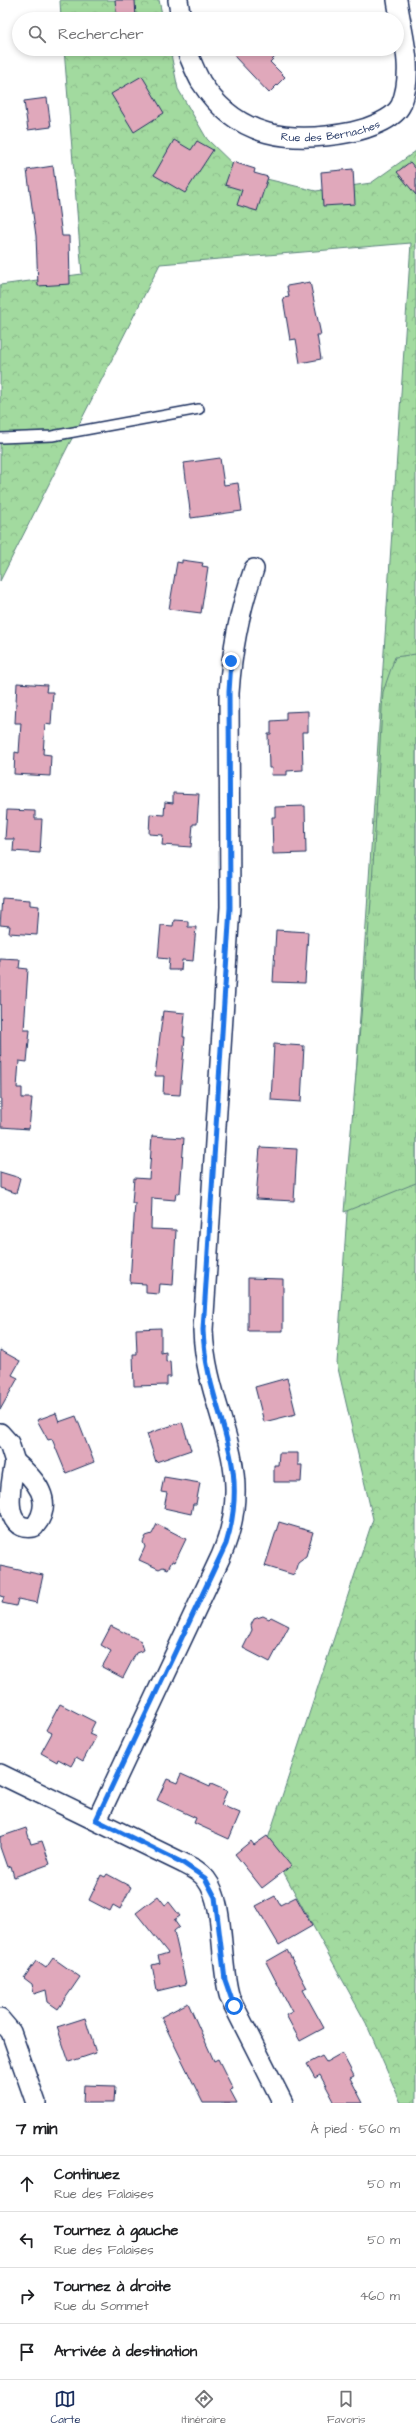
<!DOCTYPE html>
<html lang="fr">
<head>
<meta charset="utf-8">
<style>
	:root { --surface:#fff; --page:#f2f2f2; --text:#202124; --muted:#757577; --line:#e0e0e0; --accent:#1b2f5e }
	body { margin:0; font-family:"Architects Daughter",sans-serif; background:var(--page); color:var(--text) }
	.stop { position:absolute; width:12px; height:12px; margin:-9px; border:3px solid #1a73e8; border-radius:50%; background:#fff }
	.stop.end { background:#1a73e8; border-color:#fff; box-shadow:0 1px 4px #0008 }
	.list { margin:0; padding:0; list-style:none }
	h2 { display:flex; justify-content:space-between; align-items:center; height:52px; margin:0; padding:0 16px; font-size:17px }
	h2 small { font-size:13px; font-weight:400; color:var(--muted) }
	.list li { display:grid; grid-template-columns:26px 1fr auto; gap:12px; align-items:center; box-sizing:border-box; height:56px; padding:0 16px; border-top:1px solid var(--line) }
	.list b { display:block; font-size:15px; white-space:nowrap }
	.list p { margin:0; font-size:13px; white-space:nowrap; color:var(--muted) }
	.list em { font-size:13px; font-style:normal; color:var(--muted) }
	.icon { flex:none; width:22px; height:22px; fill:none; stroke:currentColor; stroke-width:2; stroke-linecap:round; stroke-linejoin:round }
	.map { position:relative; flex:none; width:416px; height:2103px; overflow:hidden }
	.search { position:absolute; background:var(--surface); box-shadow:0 2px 6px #0003; left:12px; right:12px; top:12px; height:44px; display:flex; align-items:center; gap:10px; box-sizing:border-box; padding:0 14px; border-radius:22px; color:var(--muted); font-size:15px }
	.sheet { height:276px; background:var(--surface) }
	nav { display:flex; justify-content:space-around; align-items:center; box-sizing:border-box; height:56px; border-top:1px solid var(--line); background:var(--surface); font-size:11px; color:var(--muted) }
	nav a { display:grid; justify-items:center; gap:2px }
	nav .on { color:var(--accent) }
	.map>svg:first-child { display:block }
	.forest { fill:url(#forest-crowns); stroke:#5e847e }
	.park { fill:url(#park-tufts); stroke:#5e847e }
	.building { fill:#e0a8bb; stroke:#1b2f5e }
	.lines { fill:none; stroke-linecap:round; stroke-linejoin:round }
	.service-casing { stroke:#1b2f5e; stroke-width:12 }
	.minor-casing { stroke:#1b2f5e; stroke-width:22 }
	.service { stroke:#fff; stroke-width:9 }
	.minor { stroke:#fff; stroke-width:19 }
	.route { stroke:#1a73e8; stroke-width:5 }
	.labels { text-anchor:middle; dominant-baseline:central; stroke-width:3; stroke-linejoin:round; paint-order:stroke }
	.street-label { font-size:11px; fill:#1b2f5e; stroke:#fff }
</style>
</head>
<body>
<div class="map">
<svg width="416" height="2103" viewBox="0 0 416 2103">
	<defs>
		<pattern id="forest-crowns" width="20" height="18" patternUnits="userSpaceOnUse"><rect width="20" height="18" fill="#a2da9f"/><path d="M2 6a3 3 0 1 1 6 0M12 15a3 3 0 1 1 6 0" fill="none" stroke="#8bbb8b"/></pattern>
		<pattern id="park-tufts" width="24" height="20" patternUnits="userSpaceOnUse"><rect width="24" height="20" fill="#a2da9f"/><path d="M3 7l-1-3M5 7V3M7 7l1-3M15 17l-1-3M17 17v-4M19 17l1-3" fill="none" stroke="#8bbb8b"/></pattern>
	</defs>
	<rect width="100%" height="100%" fill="#fff"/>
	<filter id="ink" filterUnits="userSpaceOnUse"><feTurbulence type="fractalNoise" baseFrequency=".025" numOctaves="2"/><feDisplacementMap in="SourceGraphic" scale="8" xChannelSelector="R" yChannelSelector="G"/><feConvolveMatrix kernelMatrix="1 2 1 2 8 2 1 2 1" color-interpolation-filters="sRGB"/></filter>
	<g filter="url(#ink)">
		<g class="forest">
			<path d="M60 0H159L163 19H61Z"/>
			<path d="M64 49H170L178 89 207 139 242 173 316 191 371 183 416 151V2103H401L366 2023 267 1842 373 1519 337 1364 411 243 160 264 0 581V285L82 274Z"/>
		</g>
		<path class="park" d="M416 654V1183L344 1212 371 901 383 692 395 657Z"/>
		<g class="building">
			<path d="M115 0H135L136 19H117Z"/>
			<path d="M241 49H283L270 62 285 77 269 93 234 56Z"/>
			<path d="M142 76 164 113 134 132 111 94Z"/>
			<path d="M47 98 51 127 28 130 24 101Z"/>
			<path d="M174 140 191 150 197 141 213 150 185 193 154 175Z"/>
			<path d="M233 162 255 169 254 173 268 177 257 211 237 205 242 190 225 185Z"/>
			<path d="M410 162 416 169V195L397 172Z"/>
			<path d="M53 166 62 236H69L70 284 38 286 36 236 27 170Z"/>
			<path d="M353 169 355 204 323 206 321 172Z"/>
			<path d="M310 282 321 335H317L321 359 300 363 296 339 290 340 283 298 289 297 287 286Z"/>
			<path d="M220 458 224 485 238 483 242 511 191 518 184 463Z"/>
			<path d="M182 560 203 563 202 566 208 567 201 613 169 609 177 562 182 563Z"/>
			<path d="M17 683 47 685 46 692H53L51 725 45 724 43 754 51 755 50 776 14 774 15 752 19 753 21 723H15Z"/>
			<path d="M308 711V732H302L303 770 287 771V775H271L272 768H269L268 734H271V721L286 720V712Z"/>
			<path d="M173 793 199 794 197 824H193L191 847 162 845 163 835 149 834 150 814 164 815 165 802 173 803Z"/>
			<path d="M305 806 306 853 273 854 272 817H275V807Z"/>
			<path d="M7 810 35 811V819H42L40 853 13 851 14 839H5Z"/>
			<path d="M2 898 30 900V905L39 906 37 935 9 933 10 926 0 925Z"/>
			<path d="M174 920 188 921V927H196L193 961 182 960 181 970H168L169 959 158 958 161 925 173 926Z"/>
			<path d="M276 930 308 932 305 983 273 982Z"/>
			<path d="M0 959 20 960 19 968 28 969 24 1030H30L27 1062 19 1061 17 1088H22V1098H32L29 1129 1 1127Z"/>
			<path d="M163 1011 185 1013 183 1037H185L180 1095 163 1094 164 1076H155Z"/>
			<path d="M274 1044 304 1046 301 1102 271 1100Z"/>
			<path d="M152 1136 184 1138 180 1193H176L175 1200 152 1198 151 1229 176 1230 173 1285 160 1284 159 1294 146 1293V1284L130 1283 135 1203H132L134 1178 149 1179Z"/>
			<path d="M260 1147 297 1149 294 1201 256 1199Z"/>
			<path d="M0 1172 20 1178 16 1193 0 1188Z"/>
			<path d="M248 1278 283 1279V1331H248Z"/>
			<path d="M161 1328V1353L166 1352V1362L170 1361 171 1377H167V1385L134 1386 133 1354H137L136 1329Z"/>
			<path d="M0 1350 20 1361 12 1375 18 1378 0 1410Z"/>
			<path d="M287 1378 296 1414 264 1422 255 1387Z"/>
			<path d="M56 1413 59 1422 76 1416 94 1462 66 1473 52 1439 48 1440 37 1420Z"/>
			<path d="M182 1422 191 1450 156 1462 147 1434Z"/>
			<path d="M279 1453H298V1465H302L301 1482H274V1465H278Z"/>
			<path d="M164 1477 200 1483 196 1504H193L191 1514 164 1508 167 1493 161 1492Z"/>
			<path d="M279 1522 313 1532 306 1556 298 1562 294 1575 265 1566Z"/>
			<path d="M157 1524 186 1539 175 1562 172 1561 168 1569 163 1567 159 1569 139 1560 145 1547 143 1542 146 1536 152 1534Z"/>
			<path d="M0 1566 43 1575 37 1603 18 1599 16 1606 2 1603 4 1597 0 1596Z"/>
			<path d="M263 1616 269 1619 271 1617 289 1626 270 1662 243 1648 252 1630 251 1625 254 1619Z"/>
			<path d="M111 1626 141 1641 144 1650 136 1653 123 1678 102 1667 111 1651 101 1645Z"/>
			<path d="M60 1704 95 1722 89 1734 96 1737 83 1761 76 1757 71 1766 58 1759 57 1762 41 1753 52 1733 46 1730Z"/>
			<path d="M181 1774 210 1787 211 1784 227 1791 221 1805 240 1813 229 1839 194 1823 196 1818 157 1800 167 1779 177 1783Z"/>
			<path d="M26 1828 31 1844 42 1841 50 1864 14 1877 11 1866 7 1867 0 1847V1837Z"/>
			<path d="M267 1836 291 1866 262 1888 235 1854 251 1841 254 1845Z"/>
			<path d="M107 1874 131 1887 120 1909 113 1905 110 1911 89 1900 101 1875 105 1877Z"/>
			<path d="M158 1896 165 1905 169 1902 180 1916 174 1920 179 1927 174 1931 186 1984 157 1991 152 1965 160 1963 158 1956 168 1953 136 1913Z"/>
			<path d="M275 1896 280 1905 296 1897 312 1926 279 1945 256 1906Z"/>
			<path d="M287 1950 307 1988 303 1990 324 2028 300 2041 286 2015 292 2012 266 1962Z"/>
			<path d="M53 1958 80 1977 58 2009 48 2002 46 1990 34 1994 32 1984 24 1978 36 1961 46 1968Z"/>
			<path d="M188 2003 214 2061 218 2059 233 2089 230 2090 237 2103H203L172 2040 161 2017Z"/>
			<path d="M85 2018 96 2053 69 2062 57 2027Z"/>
			<path d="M342 2053 354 2076 350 2078 363 2103H335L320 2075 315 2078 307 2064 322 2056 326 2062Z"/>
			<path d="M84 2085 115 2086 114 2103H83Z"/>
		</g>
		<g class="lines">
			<defs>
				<path id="service" d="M0 438 52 436 199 409"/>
				<g id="minor">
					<path d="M178 0 181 19"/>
					<path id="s1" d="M186 49C191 60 195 72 201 82 237 139 292 144 352 132 366 129 394 120 401 105 415 70 402 35 397 0"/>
					<path d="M0 1433 9 1443 15 1462"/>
					<path d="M15 1462C35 1479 56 1501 34 1527 0 1533 11 1482 15 1462Z"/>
					<path d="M0 1774 183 1863C191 1867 200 1871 206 1879 226 1904 219 1965 230 1998L283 2103"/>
					<path d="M97 1820 221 1556C260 1466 206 1415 203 1330L230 907 229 693C232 648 239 611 254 569"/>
					<path d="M0 2019 11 2032 36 2103"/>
				</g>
			</defs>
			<use href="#service" class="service-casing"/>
			<use href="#minor" class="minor-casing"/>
			<use href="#service" class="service"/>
			<use href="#minor" class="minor"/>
		</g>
	</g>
	<g class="lines" filter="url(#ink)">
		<path class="route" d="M231 661 229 692 230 908 203 1330C206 1411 253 1458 226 1544L96 1820 183 1863 205 1878 215 1897 225 1980 234 2006"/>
	</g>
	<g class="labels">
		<g class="street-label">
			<text stroke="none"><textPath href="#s1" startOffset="186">Rue des Bernaches</textPath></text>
		</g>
	</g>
</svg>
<div class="stop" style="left:234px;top:2006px"></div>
<div class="stop end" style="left:231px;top:661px"></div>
<div class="search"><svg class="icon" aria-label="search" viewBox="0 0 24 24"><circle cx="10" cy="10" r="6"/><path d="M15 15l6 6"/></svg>Rechercher</div>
</div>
<section class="sheet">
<h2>7 min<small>À pied · 560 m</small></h2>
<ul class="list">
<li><svg class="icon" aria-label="ahead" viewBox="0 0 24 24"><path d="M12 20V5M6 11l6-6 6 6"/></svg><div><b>Continuez</b><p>Rue des Falaises</p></div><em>50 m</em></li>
<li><svg class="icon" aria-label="left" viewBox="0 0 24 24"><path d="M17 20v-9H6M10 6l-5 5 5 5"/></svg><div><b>Tournez à gauche</b><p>Rue des Falaises</p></div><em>50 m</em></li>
<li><svg class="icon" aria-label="right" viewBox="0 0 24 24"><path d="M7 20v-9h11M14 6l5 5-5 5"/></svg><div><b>Tournez à droite</b><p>Rue du Sommet</p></div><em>460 m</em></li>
<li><svg class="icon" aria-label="arrive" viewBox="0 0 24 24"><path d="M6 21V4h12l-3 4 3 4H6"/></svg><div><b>Arrivée à destination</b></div></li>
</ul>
</section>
<nav>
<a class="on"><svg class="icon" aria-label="map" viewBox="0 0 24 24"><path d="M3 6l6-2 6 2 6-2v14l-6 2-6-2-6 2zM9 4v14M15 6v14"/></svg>Carte</a>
<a><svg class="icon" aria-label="directions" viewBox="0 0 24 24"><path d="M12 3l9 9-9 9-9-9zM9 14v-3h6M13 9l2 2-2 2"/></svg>Itinéraire</a>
<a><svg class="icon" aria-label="saved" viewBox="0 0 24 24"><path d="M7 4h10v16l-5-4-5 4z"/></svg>Favoris</a>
</nav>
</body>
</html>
